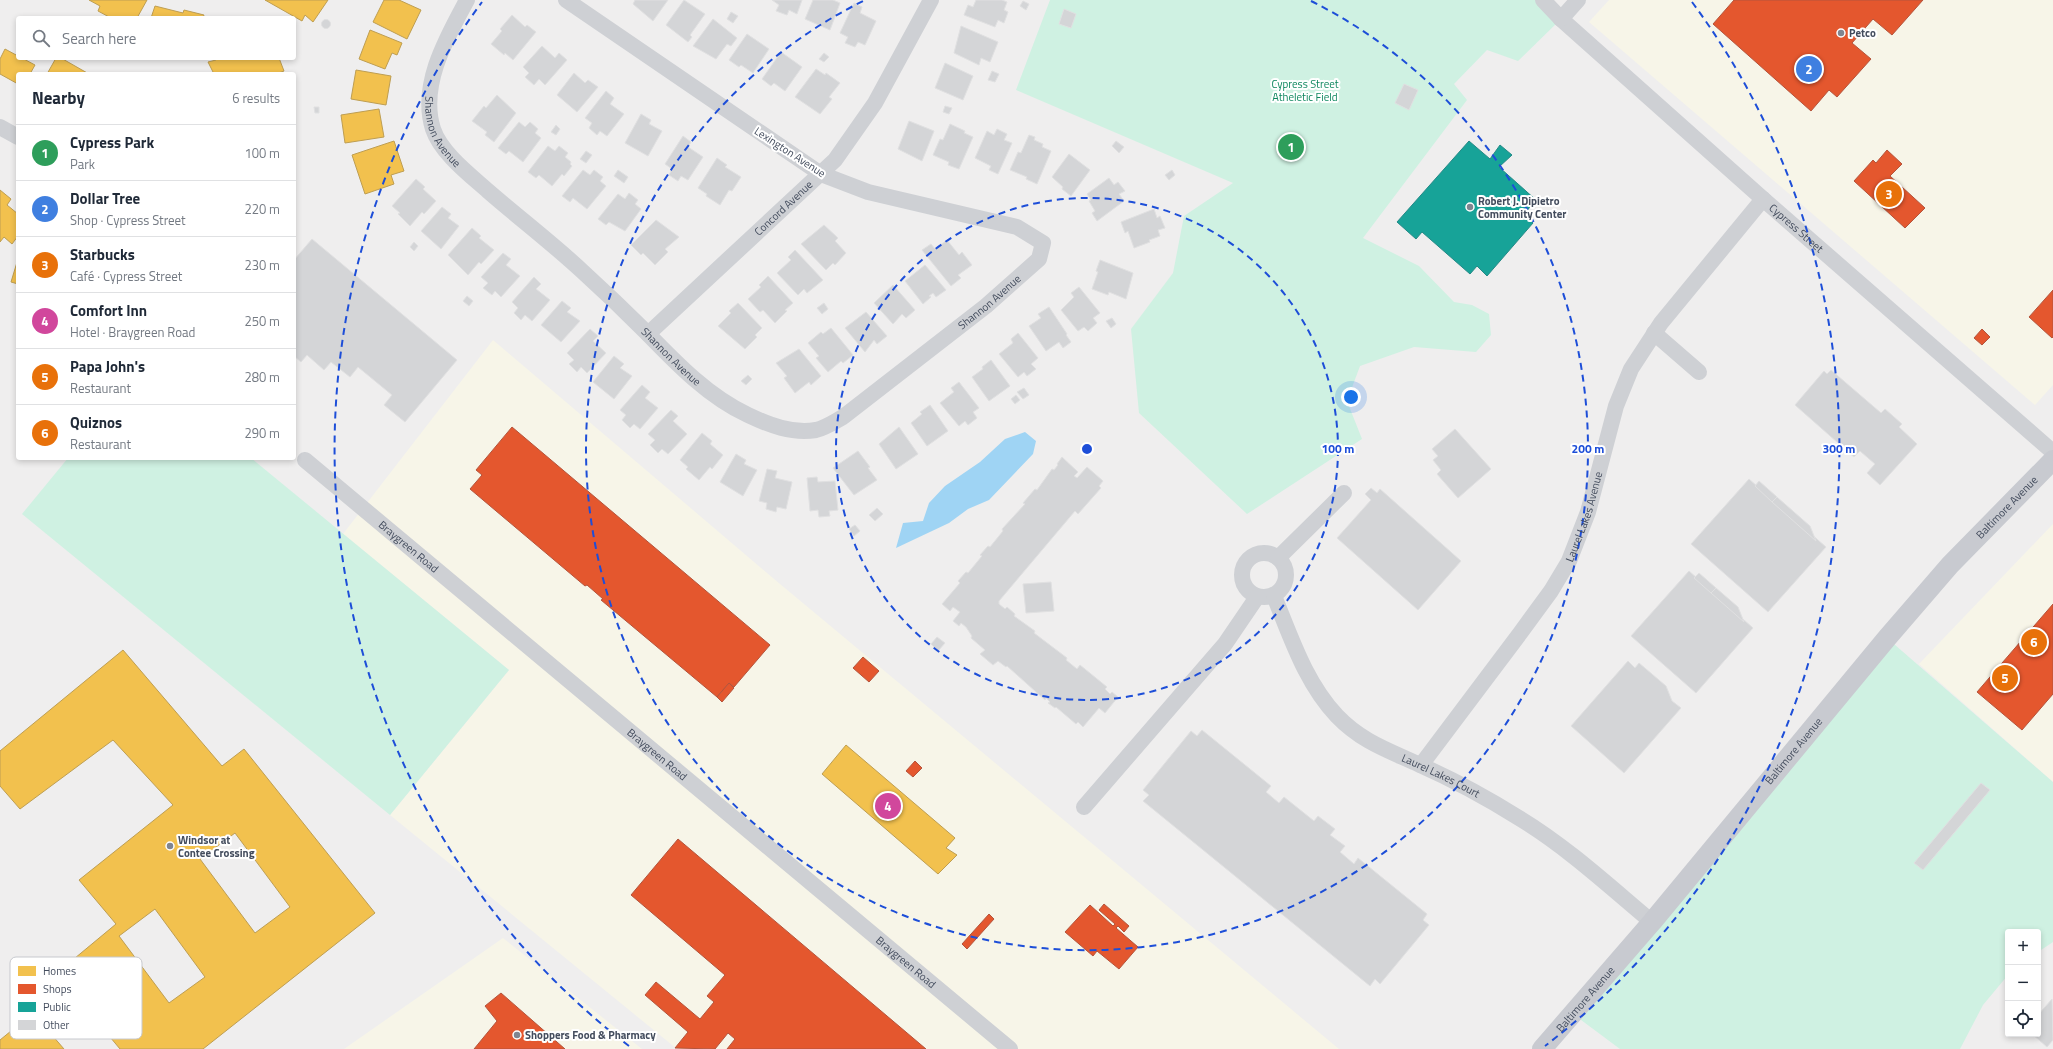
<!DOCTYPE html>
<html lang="en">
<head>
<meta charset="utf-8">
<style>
	:root { --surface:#fff; --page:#f2f2f3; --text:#1f2937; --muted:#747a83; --line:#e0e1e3; --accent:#7f8590 }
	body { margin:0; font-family:"Titillium Web",sans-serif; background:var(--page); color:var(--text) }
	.controls { position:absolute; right:12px; bottom:12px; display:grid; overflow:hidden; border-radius:4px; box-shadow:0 2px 6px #0003 }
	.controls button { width:36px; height:36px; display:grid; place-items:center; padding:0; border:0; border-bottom:1px solid var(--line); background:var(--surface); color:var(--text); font:20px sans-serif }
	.you { position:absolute; left:1351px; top:397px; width:14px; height:14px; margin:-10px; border:3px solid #fff; border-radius:50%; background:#1a73e8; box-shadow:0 0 0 6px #1a73e833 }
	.badge { display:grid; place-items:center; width:26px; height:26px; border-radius:50%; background:var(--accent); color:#fff; font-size:13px; font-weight:700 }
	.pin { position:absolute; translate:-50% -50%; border:2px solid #fff; box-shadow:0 1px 4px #0006 }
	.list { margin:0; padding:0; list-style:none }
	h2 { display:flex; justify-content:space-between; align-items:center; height:52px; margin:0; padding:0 16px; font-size:17px }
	h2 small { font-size:13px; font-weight:400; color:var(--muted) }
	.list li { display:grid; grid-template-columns:26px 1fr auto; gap:12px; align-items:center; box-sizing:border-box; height:56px; padding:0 16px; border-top:1px solid var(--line) }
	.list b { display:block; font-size:15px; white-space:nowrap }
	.list p { margin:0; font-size:13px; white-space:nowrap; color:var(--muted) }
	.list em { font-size:13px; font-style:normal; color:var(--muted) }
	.icon { flex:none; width:22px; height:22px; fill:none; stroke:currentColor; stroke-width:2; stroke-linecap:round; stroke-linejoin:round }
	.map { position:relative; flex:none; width:2053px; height:1049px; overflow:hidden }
	.search { position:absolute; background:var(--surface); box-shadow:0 2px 6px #0003; left:16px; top:16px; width:280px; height:44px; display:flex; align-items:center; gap:10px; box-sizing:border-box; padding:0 14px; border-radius:4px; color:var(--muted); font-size:15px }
	.panel { position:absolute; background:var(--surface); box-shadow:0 2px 6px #0003; left:16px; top:72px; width:280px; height:388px; border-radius:4px }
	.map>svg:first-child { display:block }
	.commercial { fill:#f7f5e8 }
	.green { fill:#cff1e2 }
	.water { fill:#9fd4f4 }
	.homes { fill:#f2c14e; stroke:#be9e52; fill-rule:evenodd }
	.shops { fill:#e4572e; stroke:#b4543c }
	.public { fill:#17a398; stroke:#248986 }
	.building { fill:#d4d5d7; stroke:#e0e0e1 }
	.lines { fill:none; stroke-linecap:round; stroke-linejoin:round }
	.minor { stroke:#ced0d4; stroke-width:16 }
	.major { stroke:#c8cad0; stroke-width:20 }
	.ring { fill:none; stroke:#1d4ed8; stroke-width:2; stroke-dasharray:7 5 }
	.poi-dot { fill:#7f8590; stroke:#fff; stroke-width:1.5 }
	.labels { text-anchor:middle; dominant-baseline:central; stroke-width:4; stroke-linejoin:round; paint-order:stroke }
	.poi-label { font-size:11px; font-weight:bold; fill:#434c5d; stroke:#fff; text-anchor:start }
	.park-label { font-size:11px; fill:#0c865d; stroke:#fff }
	.street-label { font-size:11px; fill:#434c5d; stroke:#fff }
	.key { fill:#fff; stroke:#c7c9ce; stroke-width:1 }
	.key-label { font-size:11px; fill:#434c5d }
	.centre { fill:#1d4ed8; stroke:#fff; stroke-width:2 }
	.ring-label { font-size:12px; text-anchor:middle; font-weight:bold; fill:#1d4ed8; stroke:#fff; stroke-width:4; stroke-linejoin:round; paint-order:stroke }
</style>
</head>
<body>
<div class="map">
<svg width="2053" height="1049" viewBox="0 0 2053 1049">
	<rect width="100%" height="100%" fill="#efeeee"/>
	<g class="commercial">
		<path d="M1609 0H2053V385L2035 405 1589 22Z"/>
		<path d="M493 340 780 584 1339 1049H677L390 815 509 670 343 534Z"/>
		<path d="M2053 524V782L1919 664Z"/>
		<path d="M503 938 642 1049H344Z"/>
	</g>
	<g class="green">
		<path d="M1050 0H1543L1561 19 1518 61 1487 50 1454 84 1467 100 1363 238 1419 266 1454 302 1472 305 1489 314 1491 335 1476 352 1414 347 1360 366 1347 401 1362 439 1247 514 1139 413 1131 329 1173 273 1184 216 1233 183 1016 90Z"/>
		<path d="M68 458H251L509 670 390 815 22 514Z"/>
		<path d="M1887 638 2053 782V942L2038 952V932H2008V975L1983 1005 1960 1049H1620L1573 1014Z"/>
	</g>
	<path class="water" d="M1025 432 1036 441 1033 454 989 500 968 509 949 523 896 548 903 523 923 521 929 503 945 486 980 462 1005 439Z"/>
	<g class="homes">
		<path d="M89 0H147L137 18H111L98 11 100 6Z"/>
		<path d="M265 0H328L313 22 305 15 302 21Z"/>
		<path d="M384 0H399L421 10 407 39 373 22Z"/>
		<path d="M155 6 183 13 184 10 204 15 203 18H151Z"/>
		<path d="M370 30 402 43 397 55 392 53 385 69 359 59Z"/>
		<path d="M5 49 18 56V58H22L35 65 30 74H18V84L0 74V59Z"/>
		<path d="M56 58H61L89 74H47Z"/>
		<path d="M215 58H279L284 71 276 74H214L208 62 216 60Z"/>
		<path d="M356 70 391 76 386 105 351 99Z"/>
		<path d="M379 109 384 137 345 143 341 115Z"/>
		<path d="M394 141 404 171 391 175 394 184 365 194 352 155Z"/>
		<path d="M0 190 11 199 7 205 18 214V236L12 244 4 237 0 242Z"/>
		<path d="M18 259V284L11 282Z"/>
		<path d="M123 650 222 766 244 749 375 913 203 1049H120L57 973 116 924 79 880 173 805 113 740 20 809 0 786V751ZM235 833 290 907 255 933 200 859ZM155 909 205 977 169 1003 119 936Z"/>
		<path d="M846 745 955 838 946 848 957 855 938 874 822 774Z"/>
		<path d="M33 1013 64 1049H0V1040Z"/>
	</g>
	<g class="shops">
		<path d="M1734 0H1923L1892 35 1873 19 1852 43 1871 59 1837 97 1829 90 1811 111 1713 24Z"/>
		<path d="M1887 150 1902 164 1890 176 1925 208 1905 228 1854 181 1873 160 1876 163Z"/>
		<path d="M2053 290V337L2052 338 2029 317Z"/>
		<path d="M1982 329 1990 337 1982 345 1974 338Z"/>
		<path d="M512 427 770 645 734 687 729 683 717 697 601 600 603 599 587 585 585 586 470 489 482 475 476 470Z"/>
		<path d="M2053 604V694L2022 730 1977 692Z"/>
		<path d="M863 657 879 671 869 682 853 668Z"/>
		<path d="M729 683 734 688 722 702 717 697Z"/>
		<path d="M915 761 922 768 913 777 906 771Z"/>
		<path d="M678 839 926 1049H727L735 1039 728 1033 715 1049 675 1048 688 1032 645 995 656 982 700 1019 714 1002 707 996 725 975 631 895Z"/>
		<path d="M1104 904 1129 926 1124 932 1118 926 1116 928 1138 947 1119 969 1097 951 1093 956 1065 932 1090 905 1113 926 1115 924 1099 910Z"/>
		<path d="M989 914 994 919 967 949 962 944Z"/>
		<path d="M501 993 565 1049H474L497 1021 485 1006Z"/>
	</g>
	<path class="public" d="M1469 141 1490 159 1500 145 1512 155 1499 167 1536 200 1524 214 1533 223 1487 276 1477 266 1470 274 1422 232 1416 239 1397 222Z"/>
	<g class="building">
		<path d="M635 0H668L653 21 633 4Z"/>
		<path d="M684 0 705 14 690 35 692 37 688 42 666 25Z"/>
		<path d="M772 0H802L797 14 789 10 787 15 776 11 779 5Z"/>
		<path d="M813 0H833L840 3 830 30 805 19Z"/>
		<path d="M976 0H1002L1007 2 1004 10 1008 12 1004 23 998 20 995 27 964 15 968 5 973 7Z"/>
		<path d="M1023 1 1029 4 1026 10 1020 6Z"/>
		<path d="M854 3 862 7 860 13 876 21 865 45 858 42 855 47 845 43 848 37 840 33Z"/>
		<path d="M1064 9 1076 14 1071 28 1059 24Z"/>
		<path d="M731 12 738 16 733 23 727 19Z"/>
		<path d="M512 15 525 27 527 25 536 32 513 60 505 53 504 55 491 44 502 31 500 29Z"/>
		<path d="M713 19 737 38 731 46 727 44 716 59 693 46Z"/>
		<circle cx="326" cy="24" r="4.5"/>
		<path d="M961 26 998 42 990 62 981 58 979 65 954 53Z"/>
		<path d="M747 34 769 49 753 73 741 65 739 67 729 60Z"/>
		<path d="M542 46 555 58 559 53 567 60 545 85 539 79 534 85 525 77 529 73 523 67Z"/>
		<path d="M781 52 802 67 785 91 774 83 771 86 762 79Z"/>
		<path d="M824 53 829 57 824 62 819 59Z"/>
		<path d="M945 63 973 76 963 100 935 88Z"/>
		<path d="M816 69 825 75 826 73 840 83 829 97 832 99 820 114 795 97Z"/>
		<path d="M992 71 999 74 995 82 988 80Z"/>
		<path d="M574 73 585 83 588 80 598 87 577 112 557 95Z"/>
		<path d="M1404 84 1418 90 1409 110 1395 103Z"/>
		<path d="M606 91 614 98 610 104 624 114 607 136 600 131 597 135 589 128 592 123 585 118Z"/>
		<path d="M497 95 516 113 494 142 485 135 487 132 472 121 484 106 486 108Z"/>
		<path d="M945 106 952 108 949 114 943 112Z"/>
		<path d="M314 107H319V113H315Z"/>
		<path d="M641 114 651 120 649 124 662 131 648 156 625 143Z"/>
		<path d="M909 121 934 131 922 161 898 149Z"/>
		<path d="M519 122 525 127 530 122 538 129 535 133 541 138 523 162 509 151 506 154 498 148Z"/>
		<path d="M950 124 965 131 964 133 973 137 959 169 948 165 949 162 933 155 940 139 943 140Z"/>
		<path d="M556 125 560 129 556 135 551 132Z"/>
		<path d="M997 129 1007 134 1004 140 1012 143 998 174 989 170 991 166 975 158 987 131 994 135Z"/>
		<path d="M1029 135 1035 137 1034 140 1043 144 1042 147 1051 151 1037 184 1026 179 1027 177 1010 170 1018 152 1021 153Z"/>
		<path d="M683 136 691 142 688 147 703 157 688 180 681 176 678 181 669 175 672 169 665 164Z"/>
		<path d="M1116 141 1124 147 1119 153 1112 146Z"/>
		<path d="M548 146 555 151 559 146 568 153 565 157 571 162 570 164 572 166 564 176 562 174 552 186 539 175 536 178 528 172Z"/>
		<path d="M586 151 592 155 586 163 580 159Z"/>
		<path d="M1069 154 1090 170 1071 196 1062 189 1063 187 1052 177Z"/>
		<path d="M717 158 727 165 725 167 741 177 732 191 729 190 720 205 706 196 707 194 698 188Z"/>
		<path d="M583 170 590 175 594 170 603 177 600 181 606 186 587 209 573 198 570 202 562 196Z"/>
		<path d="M618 170 628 177 624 183 614 176Z"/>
		<path d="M1172 170 1175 175 1169 180 1165 175Z"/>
		<path d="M1109 178 1114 185 1118 182 1125 191 1119 194 1124 201 1097 221 1092 213 1095 211 1089 201 1091 200 1087 194Z"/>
		<path d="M416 179 425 187 423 189 436 201 424 214 422 212 410 226 398 214 400 213 392 206Z"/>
		<path d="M629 193 638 200 635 204 641 209 625 231 609 222 606 225 598 219 618 194 625 199Z"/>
		<path d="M442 207 451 214 448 218 459 226 441 249 421 231Z"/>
		<path d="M1154 209 1157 218 1160 216 1165 228 1158 230 1160 236 1149 240 1150 242 1134 248 1128 231 1125 233 1121 222Z"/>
		<path d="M656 220 679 237 665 249 668 252 655 265 643 253 641 255 631 245Z"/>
		<path d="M824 225 838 238 835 241 846 253 835 265 833 263 826 270 801 244Z"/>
		<path d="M472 228 481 236 479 238 494 250 481 264 479 262 468 275 448 255Z"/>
		<path d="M312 239 457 360 405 422 384 405 392 395 358 367 350 377 331 362 324 370 307 355 301 362 294 356V260Z"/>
		<path d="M947 240 959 255 962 252 972 265 958 275 961 278 951 286 922 250 931 244 935 249Z"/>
		<path d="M414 242 418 246 414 251 410 247Z"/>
		<path d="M795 250 823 280 807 293 804 289 798 295 777 273 791 260 788 257Z"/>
		<path d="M503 253 511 259 506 265 520 276 501 297 495 291 492 295 483 288 488 283 481 277Z"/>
		<path d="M1100 260 1133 273 1126 299 1109 292 1108 295 1092 289 1098 272 1096 271Z"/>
		<path d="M925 265 946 290 936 297 933 293 929 296 931 297 923 304 905 281Z"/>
		<path d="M768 276 793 303 785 310 787 311 775 323 763 310 760 312 748 299 761 287 759 285Z"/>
		<path d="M534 277 541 284 536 289 550 300 532 321 525 315 521 320 514 313 518 308 512 302Z"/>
		<path d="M893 285 915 310 906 318 902 314 893 324 874 303Z"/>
		<path d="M1079 287 1100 313 1093 318 1097 323 1088 331 1084 327 1078 331 1061 310 1074 297 1071 293Z"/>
		<path d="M467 296 473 301 469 306 463 301Z"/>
		<path d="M562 301 571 308 567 312 580 321 561 342 541 325Z"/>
		<path d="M738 303 762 328 755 335 757 337 745 349 718 326 731 313 729 311Z"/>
		<path d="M824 303 828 309 822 314 817 308Z"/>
		<path d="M1049 307 1067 334 1066 335 1071 342 1063 348 1059 342 1046 351 1029 326 1041 318 1038 314Z"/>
		<path d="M866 312 887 336 877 344 874 340 865 352 845 328Z"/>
		<path d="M1112 318 1116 324 1111 328 1106 321Z"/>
		<path d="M831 328 853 355 843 363 841 361 828 372 816 358 819 356 808 343 821 332 823 334Z"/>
		<path d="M590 329 598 336 593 341 606 353 587 373 581 367 577 372 569 364 574 360 567 353Z"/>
		<path d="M1018 333 1038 358 1031 364 1036 369 1027 376 1024 372 1018 377 999 354 1013 343 1011 339Z"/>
		<path d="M799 349 821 376 811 385 809 382 795 393 784 378 787 376 776 363Z"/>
		<path d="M614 356 624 364 620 368 632 376 614 399 593 382Z"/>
		<path d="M991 360 1010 386 989 401 972 377 983 369 982 367Z"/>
		<path d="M1831 370 1881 413 1885 409 1902 424 1899 427 1917 444 1880 485 1867 473 1875 464 1860 451 1854 457 1795 405 1824 371 1827 374Z"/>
		<path d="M748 375 752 379 746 385 741 381Z"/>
		<path d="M959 382 979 408 973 412 977 418 968 425 965 421 959 426 940 403 954 392 951 388Z"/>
		<path d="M642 385 650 392 645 398 658 408 640 429 634 424 630 428 622 420 626 415 620 410Z"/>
		<path d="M1024 388 1029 395 1023 399 1017 392Z"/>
		<path d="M1016 395 1020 400 1015 404 1011 399Z"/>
		<path d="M930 405 948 431 927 446 911 423 922 414 920 412Z"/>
		<path d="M671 410 678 416 673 421 687 434 668 454 662 449 658 453 650 445 655 440 648 434Z"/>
		<path d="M899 427 918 454 896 469 879 444Z"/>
		<path d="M1455 429 1491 469 1458 498 1437 474 1441 470 1433 460 1438 456 1432 449Z"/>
		<path d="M702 433 712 441 710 444 723 455 712 469 710 467 699 480 686 469 688 467 680 460Z"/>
		<path d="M858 451 870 467 868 468 877 480 854 495 833 468Z"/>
		<path d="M736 454 746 460 744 464 757 470 743 496 720 482Z"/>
		<path d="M1062 457 1078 472 1074 476 1077 478 1087 467 1103 481 1099 486 1101 488 1078 514 1075 511 999 601V604L1005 609 1007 607 1015 614 1014 616 1035 631 1034 633 1067 658 1066 660 1077 669 1080 665 1107 687 1105 689 1110 694 1112 692 1118 697 1105 713 1099 708 1083 727 1078 722 1076 724 1056 707 1055 708 1048 703 1050 702 1046 698 1045 700 1007 666 1006 667 998 661 993 665 980 654 985 650 971 638 972 636 966 627 961 623 959 626 953 621 960 612 953 607 950 611 942 604 960 583 958 581 966 572 968 573 982 556 980 555 988 546 990 547 1003 531 1002 529 1025 504 1023 503 1035 489 1037 490 1052 469 1054 470 1058 465 1057 464Z"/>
		<path d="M767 469 777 471 775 478 792 482 786 509 777 507 776 512 766 509 767 503 759 501Z"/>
		<path d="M817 477 818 482 835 481 838 510 829 511 830 516 819 517 818 510 810 511 807 478Z"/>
		<path d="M1749 479 1826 547 1768 612 1691 544Z"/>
		<path d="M1759 481 1777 497 1772 502 1755 486Z"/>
		<path d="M1371 488 1377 493 1380 489 1461 561 1418 610 1337 538 1371 500 1365 494Z"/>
		<path d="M1777 497 1810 526 1816 541 1772 502Z"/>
		<path d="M877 508 883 514 875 521 869 515Z"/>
		<path d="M855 525 860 531 854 536 849 529Z"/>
		<path d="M1689 571 1753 628 1696 693 1631 636Z"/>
		<path d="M1699 573 1716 588 1711 593 1694 578Z"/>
		<path d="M1051 582 1054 611 1026 613 1023 584Z"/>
		<path d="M1716 588 1738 607 1744 622 1711 593Z"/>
		<path d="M937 637 945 643 938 651 931 644Z"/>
		<path d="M1628 661 1635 668 1639 663 1666 686 1672 701 1681 708 1624 773 1571 726Z"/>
		<path d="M1202 730 1271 786 1266 792 1279 803 1284 797 1314 821 1318 816 1335 829 1330 835 1345 846 1340 852 1354 864 1358 858 1427 914 1423 920 1429 925 1380 984 1375 979 1370 986 1143 801 1149 795 1143 790 1191 731 1197 736Z"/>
		<path d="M1981 783 1990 790 1923 870 1914 863Z"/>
		<path d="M2052 999 2053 1040 2047 1047 2032 1034H2038V1015Z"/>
	</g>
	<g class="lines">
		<g class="minor">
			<path id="s1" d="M467 0C447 37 419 85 433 129 441 153 470 175 488 191 519 218 552 243 582 271 604 291 626 312 647 333 677 364 709 397 748 415 769 425 792 434 816 430 825 428 834 422 843 417L986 306 1039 259 1043 243 1017 227 868 192 821 174 566 0"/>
			<path id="s2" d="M1543 0 1561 19 1763 199 2053 452"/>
			<path d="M1561 19 1578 0"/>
			<path d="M0 127 18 137"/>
			<path d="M1654 333 1699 372"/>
			<path id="s3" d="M648 334 835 160 875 103 931 0"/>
			<path id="s4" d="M305 460 1010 1049"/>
			<circle cx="1264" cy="575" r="22"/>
			<path d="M1278 558 1344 493"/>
			<path id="s5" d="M1274 596C1291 637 1305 682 1337 716 1362 742 1388 750 1420 765 1454 780 1487 798 1519 818 1567 847 1609 886 1652 922"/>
			<path id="s6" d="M1421 765 1521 632 1551 591 1569 561 1588 512 1616 406 1631 369 1661 323 1763 199"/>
			<path d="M1084 807 1225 644 1257 597"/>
		</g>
		<path class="major" id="s7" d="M1542 1049 1652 922 1887 638 1950 565 2053 460"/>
	</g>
	<g class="ring">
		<circle cx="1087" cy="449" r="251"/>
		<path d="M1311 1A501 501 0 1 1 863 1"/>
		<path d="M629 1046A752 752 0 0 1 482 2M1692 2A752 752 0 0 1 1545 1046"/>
	</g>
	<g class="poi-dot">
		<circle cx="1841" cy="33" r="4"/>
		<circle cx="1470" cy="207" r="4"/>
		<circle cx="170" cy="846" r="4"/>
		<circle cx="517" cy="1035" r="4"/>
	</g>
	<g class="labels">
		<g class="poi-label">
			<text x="1849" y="33">Petco</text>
			<text x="1478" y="201">Robert J. Dipietro<tspan x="1478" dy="13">Community Center</tspan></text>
			<text x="178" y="840">Windsor at<tspan x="178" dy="13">Contee Crossing</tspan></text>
			<text x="525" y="1035">Shoppers Food &amp; Pharmacy</text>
		</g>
		<g class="park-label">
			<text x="1305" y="84">Cypress Street<tspan x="1305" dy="13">Atheletic Field</tspan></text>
		</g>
		<g class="street-label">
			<text stroke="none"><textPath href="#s1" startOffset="143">Shannon Avenue</textPath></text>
			<text transform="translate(790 152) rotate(33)">Lexington Avenue</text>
			<text stroke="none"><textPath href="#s3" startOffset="185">Concord Avenue</textPath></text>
			<text stroke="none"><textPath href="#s2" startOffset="341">Cypress Street</textPath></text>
			<text stroke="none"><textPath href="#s1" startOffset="852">Shannon Avenue</textPath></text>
			<text stroke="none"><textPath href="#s1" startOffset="468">Shannon Avenue</textPath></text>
			<text stroke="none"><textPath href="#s7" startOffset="714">Baltimore Avenue</textPath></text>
			<text stroke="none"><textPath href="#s6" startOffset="299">Laurel Lakes Avenue</textPath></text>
			<text stroke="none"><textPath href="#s4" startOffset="135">Braygreen Road</textPath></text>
			<text stroke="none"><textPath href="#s7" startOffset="390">Baltimore Avenue</textPath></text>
			<text stroke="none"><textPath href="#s4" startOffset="459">Braygreen Road</textPath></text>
			<text stroke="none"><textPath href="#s5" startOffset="257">Laurel Lakes Court</textPath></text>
			<text stroke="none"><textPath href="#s4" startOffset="783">Braygreen Road</textPath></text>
			<text stroke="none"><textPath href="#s7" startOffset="66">Baltimore Avenue</textPath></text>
		</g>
	</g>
	<rect x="10" y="957" width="132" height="82" rx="6" class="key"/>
	<rect x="18" y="966" width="18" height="10" fill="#f2c14e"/>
	<rect x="18" y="984" width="18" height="10" fill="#e4572e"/>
	<rect x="18" y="1002" width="18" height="10" fill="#17a398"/>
	<rect x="18" y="1020" width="18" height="10" fill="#d4d5d7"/>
	<g class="key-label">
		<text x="43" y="975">Homes</text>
		<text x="43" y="993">Shops</text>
		<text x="43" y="1011">Public</text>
		<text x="43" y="1029">Other</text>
	</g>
	<circle cx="1087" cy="449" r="6" class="centre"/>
	<g class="ring-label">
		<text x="1338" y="453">100 m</text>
		<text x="1588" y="453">200 m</text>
		<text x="1839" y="453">300 m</text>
	</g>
</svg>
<div class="controls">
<button>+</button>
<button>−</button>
<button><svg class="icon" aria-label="locate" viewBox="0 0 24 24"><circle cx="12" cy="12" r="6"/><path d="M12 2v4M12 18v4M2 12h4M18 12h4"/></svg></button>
</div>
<div class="you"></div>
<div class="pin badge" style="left:1291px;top:147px;background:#2e9e5b">1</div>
<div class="pin badge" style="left:1809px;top:69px;background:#3f7fe0">2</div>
<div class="pin badge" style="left:1889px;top:194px;background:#e8710a">3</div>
<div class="pin badge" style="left:888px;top:806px;background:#d1479c">4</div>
<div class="pin badge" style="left:2005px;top:678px;background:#e8710a">5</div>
<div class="pin badge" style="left:2034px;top:642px;background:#e8710a">6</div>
<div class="search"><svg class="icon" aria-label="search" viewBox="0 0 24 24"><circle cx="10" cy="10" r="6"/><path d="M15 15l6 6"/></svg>Search here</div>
<section class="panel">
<h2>Nearby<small>6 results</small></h2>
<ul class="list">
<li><span class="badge" style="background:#2e9e5b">1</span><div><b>Cypress Park</b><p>Park</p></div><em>100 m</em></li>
<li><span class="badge" style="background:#3f7fe0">2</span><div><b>Dollar Tree</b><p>Shop · Cypress Street</p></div><em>220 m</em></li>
<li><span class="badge" style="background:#e8710a">3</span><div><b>Starbucks</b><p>Café · Cypress Street</p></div><em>230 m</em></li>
<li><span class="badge" style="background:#d1479c">4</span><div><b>Comfort Inn</b><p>Hotel · Braygreen Road</p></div><em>250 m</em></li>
<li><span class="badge" style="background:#e8710a">5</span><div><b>Papa John's</b><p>Restaurant</p></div><em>280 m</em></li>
<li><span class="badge" style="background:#e8710a">6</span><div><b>Quiznos</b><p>Restaurant</p></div><em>290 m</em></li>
</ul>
</section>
</div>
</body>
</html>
